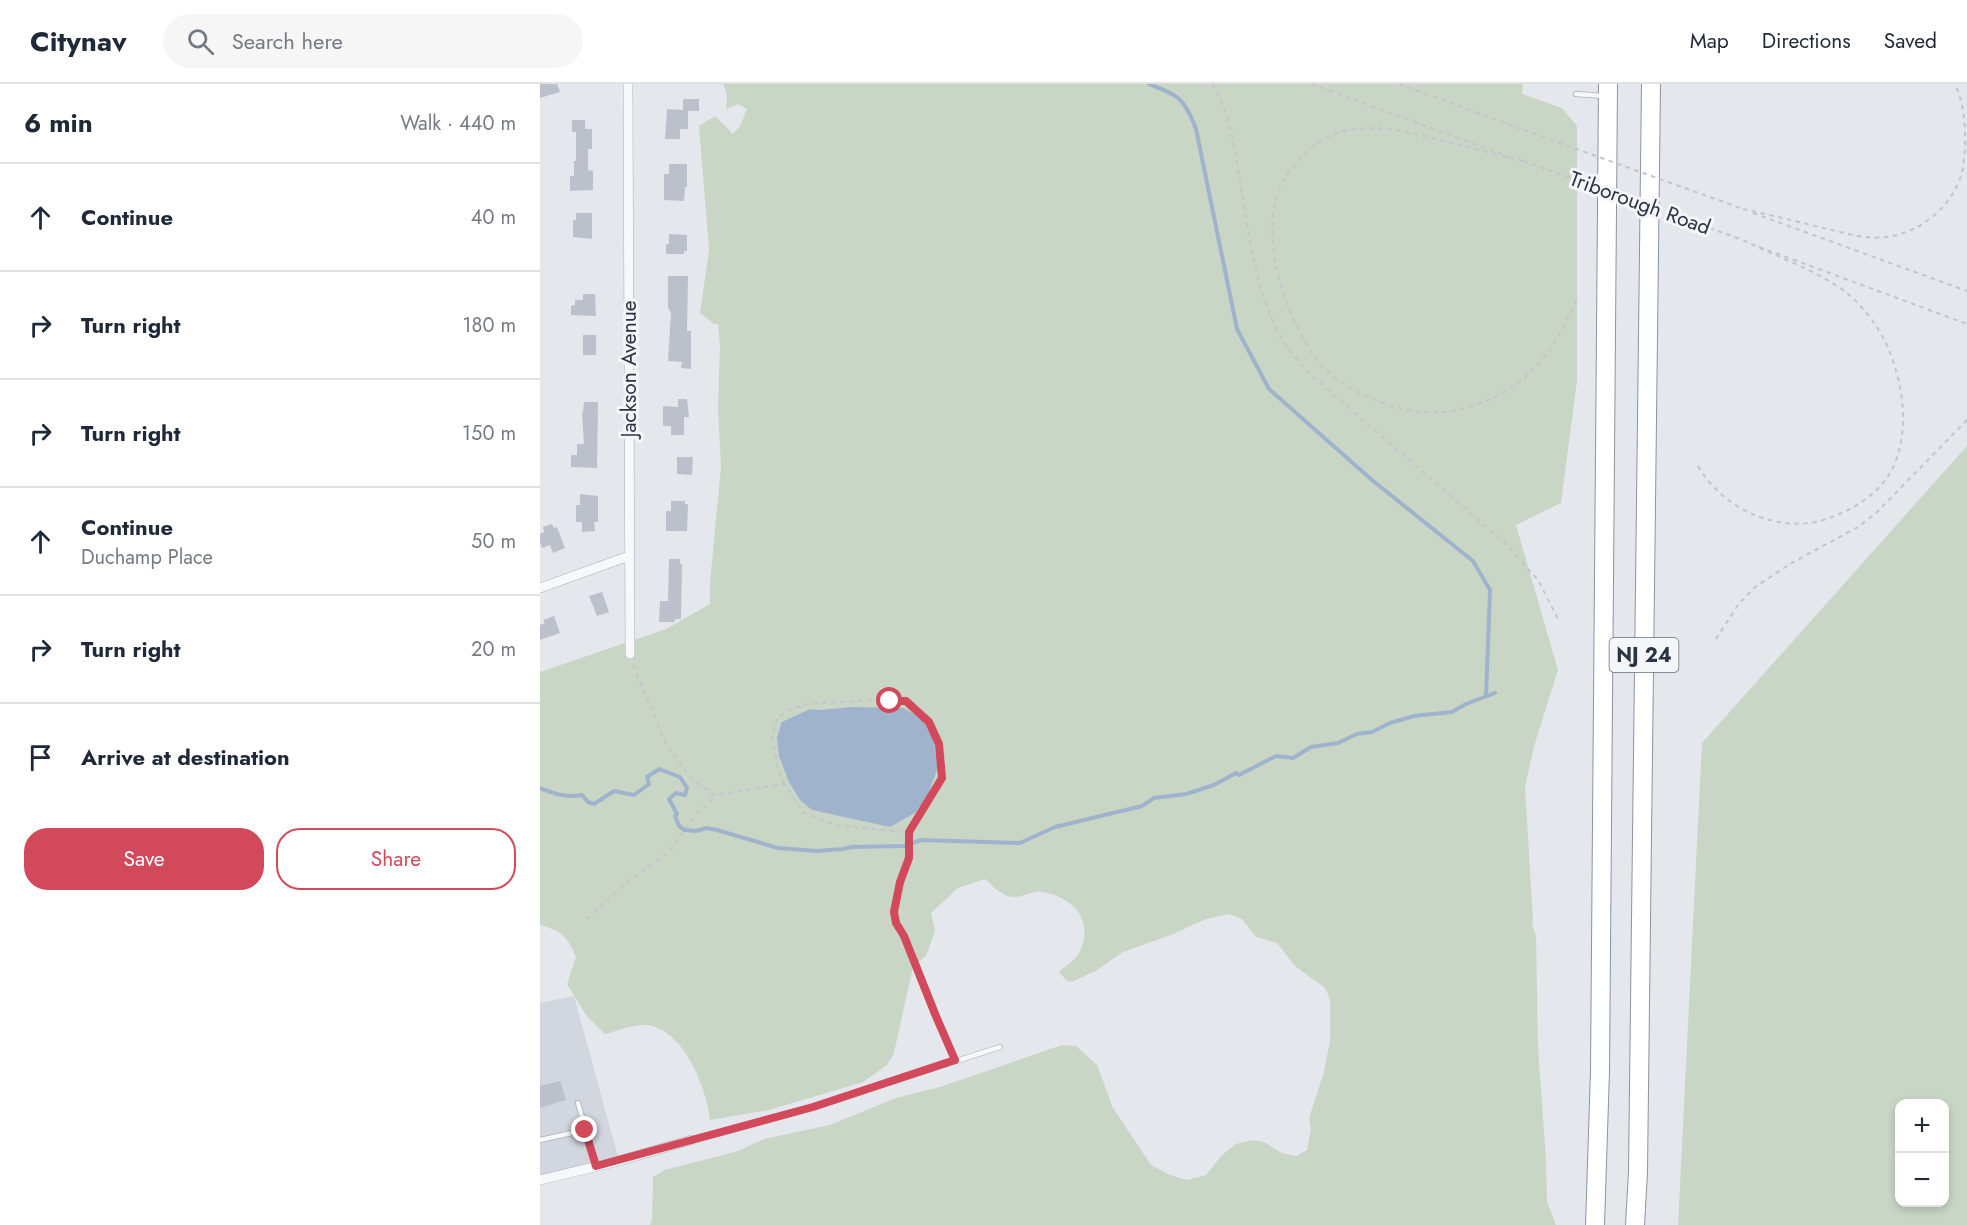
<!DOCTYPE html>
<html lang="en">
<head>
<meta charset="utf-8">
<style>
	:root { --surface:#fff; --page:#f6f6f7; --text:#1f2937; --muted:#747a83; --line:#e0e1e3; --accent:#d1495b }
	body { margin:0; font-family:Jost,sans-serif; background:var(--page); color:var(--text) }
	.controls { position:absolute; right:18px; bottom:18px; display:grid; overflow:hidden; border-radius:12px; box-shadow:0 3px 9px #0003 }
	.controls button { width:54px; height:54px; display:grid; place-items:center; padding:0; border:0; border-bottom:2px solid var(--line); background:var(--surface); color:var(--text); font:30px sans-serif }
	.stop { position:absolute; width:18px; height:18px; margin:-14px; border:4px solid #d1495b; border-radius:50%; background:#fff }
	.stop.end { background:#d1495b; border-color:#fff; box-shadow:0 2px 6px #0008 }
	.list { margin:0; padding:0; list-style:none }
	h2 { display:flex; justify-content:space-between; align-items:center; height:78px; margin:0; padding:0 24px; font-size:26px }
	h2 small { font-size:20px; font-weight:400; color:var(--muted) }
	.list li { display:grid; grid-template-columns:39px 1fr auto; gap:18px; align-items:center; box-sizing:border-box; height:108px; padding:0 24px; border-top:2px solid var(--line) }
	.list b { display:block; font-size:22px; white-space:nowrap }
	.list p { margin:0; font-size:20px; white-space:nowrap; color:var(--muted) }
	.list em { font-size:20px; font-style:normal; color:var(--muted) }
	.actions { display:flex; gap:12px; padding:18px 24px }
	.actions a { flex:1; padding:14px 0; border:2px solid var(--accent); border-radius:24px; text-align:center; font-size:21px; color:var(--accent) }
	.actions .main { background:var(--accent); color:#fff }
	.icon { flex:none; width:33px; height:33px; fill:none; stroke:currentColor; stroke-width:2; stroke-linecap:round; stroke-linejoin:round }
	.map { position:relative; flex:none; width:1427px; height:1141px; overflow:hidden }
	header { display:flex; align-items:center; gap:36px; box-sizing:border-box; height:84px; padding:0 30px; background:var(--surface); border-bottom:2px solid var(--line) }
	header strong { font-size:28px }
	nav { display:flex; gap:33px; margin-inline-start:auto; font-size:21px }
	.search { width:420px; height:54px; background:var(--page); display:flex; align-items:center; gap:15px; box-sizing:border-box; padding:0 21px; border-radius:33px; color:var(--muted); font-size:22px }
	main { display:flex }
	aside { flex:1; background:var(--surface) }
	.map>svg:first-child { display:block }
	.built { fill:#d2d6de }
	.green { fill:#c9d6c5; fill-rule:evenodd }
	.water { fill:#9fb4cc }
	.lines { fill:none; stroke-linecap:round; stroke-linejoin:round }
	.stream { stroke:#9fb4cc; stroke-width:4 }
	.building { fill:#bbc0ca }
	.lane-casing { stroke:#a9aeb7; stroke-width:6 }
	.street-casing { stroke:#a9aeb7; stroke-width:10 }
	.highway-casing { stroke:#8b94a3; stroke-width:20 }
	.path { stroke:#c2c5cb; stroke-width:2; stroke-dasharray:4.5 4.5; stroke-linecap:butt }
	.lane { stroke:#f7f8fa; stroke-width:4.5 }
	.street { stroke:#f7f8fa; stroke-width:9 }
	.highway { stroke:#fff; stroke-width:18 }
	.path-bridge { stroke:#c2c5cb; stroke-width:2; stroke-dasharray:4.5 4.5; stroke-linecap:butt }
	.route { stroke:#d1495b; stroke-width:8 }
	.labels { text-anchor:middle; dominant-baseline:central; stroke-width:6; stroke-linejoin:round; paint-order:stroke }
	.shield { fill:#f4f6f9; stroke:#676e7b; stroke-width:1.5 }
	.shield-label { font-size:20px; font-weight:bold; fill:#2b3445 }
	.street-label { font-size:21px; fill:#2b3445; stroke:#f4f6f9 }
</style>
</head>
<body>
<header>
<strong>Citynav</strong>
<div class="search"><svg class="icon" aria-label="search" viewBox="0 0 24 24"><circle cx="10" cy="10" r="6"/><path d="M15 15l6 6"/></svg>Search here</div>
<nav><a>Map</a><a>Directions</a><a>Saved</a></nav>
</header>
<main>
<aside>
<h2>6 min<small>Walk · 440 m</small></h2>
<ul class="list">
<li><svg class="icon" aria-label="ahead" viewBox="0 0 24 24"><path d="M12 20V5M6 11l6-6 6 6"/></svg><div><b>Continue</b></div><em>40 m</em></li>
<li><svg class="icon" aria-label="right" viewBox="0 0 24 24"><path d="M7 20v-9h11M14 6l5 5-5 5"/></svg><div><b>Turn right</b></div><em>180 m</em></li>
<li><svg class="icon" aria-label="right" viewBox="0 0 24 24"><path d="M7 20v-9h11M14 6l5 5-5 5"/></svg><div><b>Turn right</b></div><em>150 m</em></li>
<li><svg class="icon" aria-label="ahead" viewBox="0 0 24 24"><path d="M12 20V5M6 11l6-6 6 6"/></svg><div><b>Continue</b><p>Duchamp Place</p></div><em>50 m</em></li>
<li><svg class="icon" aria-label="right" viewBox="0 0 24 24"><path d="M7 20v-9h11M14 6l5 5-5 5"/></svg><div><b>Turn right</b></div><em>20 m</em></li>
<li><svg class="icon" aria-label="arrive" viewBox="0 0 24 24"><path d="M6 21V4h12l-3 4 3 4H6"/></svg><div><b>Arrive at destination</b></div></li>
</ul>
<div class="actions"><a class="main">Save</a><a>Share</a></div>
</aside>
<div class="map">
<svg width="1427" height="1141" viewBox="0 0 1427 1141">
	<rect width="100%" height="100%" fill="#e4e7ec"/>
	<path class="built" d="M34 912 79 1077 0 1096V919Z"/>
	<g class="green">
		<path d="M183 0H983L982 10 1022 24 1037 42V297L1021 419 976 441 1018 586 994 662 985 703 993 836 992 842 996 851 998 963 1006 1076 1007 1118 1016 1141H110L112 1135 113 1093 125 1086 198 1067 224 1055 290 1041 356 1014 400 1003 522 961 536 962 557 981 573 1024 611 1081 630 1091 647 1096 666 1091 682 1071 696 1060 713 1056 724 1058 742 1069 756 1072 767 1066 771 1045 769 1034 784 988 790 957V915L785 904 755 882 737 859 716 853 702 835 689 830 666 835 631 851 583 868 557 886 532 898 527 897 519 888C525 882 536 876 539 869 555 837 534 814 503 808 493 805 482 814 472 813 460 811 453 802 445 795L418 804 391 829 395 847 386 872 373 883 354 969 347 981 323 998 229 1026 170 1036C167 1004 143 944 106 941 93 940 77 947 65 950L46 931 27 900 36 873C27 852 22 847 0 841V588L126 545 170 520V498L181 383 178 326 180 261 178 240H174L160 229 169 166 159 42 175 32 193 50 200 42 207 25 198 20 186 25 187 10ZM310 623 375 729 349 743 270 625 278 626Z"/>
		<path d="M1427 362V1141H1138L1162 659ZM1360 1020H1404V1118H1360Z"/>
	</g>
	<path class="water" d="M310 623 363 624 383 635 394 657 398 683 387 713 375 729 350 743 272 726 260 716 249 698 239 672 237 653 242 638 270 625 278 626Z"/>
	<g class="lines">
		<g class="stream">
			<path d="M609 0C641 13 643 13 656 45L697 245 729 305 832 396 933 477 950 506 946 612"/>
			<path d="M0 704C15 710 26 714 42 711L48 718 54 720 74 707 94 711 109 700 107 693 119 685 140 693 147 704 145 711 136 709 129 715 137 730 135 732 139 742 145 746 156 747 166 744 177 746 238 764 276 767 303 765 312 763 364 762 381 756 480 759 515 743 602 722 614 714 646 710 674 701 696 689 699 691 736 672 753 674 771 663 798 659 817 650 832 648 850 639 874 632 912 628 926 620 955 609"/>
		</g>
	</g>
	<g class="building">
		<path d="M0 0H17L20 8 0 14Z"/>
		<path d="M143 15H159V27H148V45H140V55H125L127 25 143 26Z"/>
		<path d="M32 36H45V45H52V65H48V86L53 87V106L30 107V92H34V77H36V48H32Z"/>
		<path d="M129 80H147V103H145L144 117 124 116V90H129Z"/>
		<path d="M36 129H52V155L33 153V136H36Z"/>
		<path d="M129 150 147 151V167H144V170H126V160H129Z"/>
		<path d="M128 192H148L147 247H151V285L141 284 142 278 128 277 131 229 128 223Z"/>
		<path d="M43 210H55L56 232 31 231V222L35 221V216H43Z"/>
		<rect x="43" y="251" width="13" height="20"/>
		<path d="M138 315H147L149 333H144V351H131V342H123V322L138 323Z"/>
		<path d="M44 318H58L57 384 31 383V371H37V360H44L42 328H43Z"/>
		<path d="M137 373H153L152 391 137 390Z"/>
		<path d="M40 410 58 412V438H54L55 447 42 448V438H36V421H40Z"/>
		<path d="M131 417H145V420H148L147 447H126V427H131Z"/>
		<path d="M12 440 14 444 17 443 25 464 13 469 10 461 2 464 0 459V450L4 448 3 443Z"/>
		<path d="M129 475H140V480H142L141 535H135V538H119L120 517H128Z"/>
		<path d="M62 508 69 528 57 532 49 512Z"/>
		<path d="M14 532 20 549 0 556V541L5 539 3 536Z"/>
		<path d="M20 997 26 1016 0 1024V1002Z"/>
	</g>
	<g class="lines">
		<defs>
			<g id="lane">
				<path d="M1036 10 1063 12"/>
				<path d="M369 749C369 757 371 768 368 776 364 791 354 816 355 830 355 841 367 857 371 868 387 904 399 940 415 976"/>
				<path d="M38 1019 56 1082"/>
				<path d="M0 1056 45 1046"/>
				<path d="M151 1056 273 1023 460 963"/>
			</g>
			<g id="street">
				<path d="M88 0 90 570"/>
				<path d="M0 504 89 472"/>
				<path d="M0 1096 75 1078 151 1056"/>
			</g>
			<g id="highway">
				<path d="M1055 1141 1060 987 1068 0"/>
				<path d="M1095 1141 1098 1088 1111 0"/>
			</g>
		</defs>
		<use href="#lane" class="lane-casing"/>
		<use href="#street" class="street-casing"/>
		<use href="#highway" class="highway-casing"/>
		<g class="path">
			<path d="M672 0C690 30 693 58 699 91 708 142 713 195 735 242 743 261 757 275 770 290L966 460 998 496 1018 535"/>
			<path d="M772 0 969 73"/>
			<path d="M859 0 984 46"/>
			<path d="M983 77C958 71 933 64 908 58 875 50 844 40 810 46 790 49 773 60 760 75 750 85 743 95 738 109 721 159 745 230 774 272 790 294 815 308 840 318 870 330 901 332 932 322 990 303 1015 266 1038 212"/>
			<path d="M1203 125C1229 131 1256 137 1283 144 1303 148 1325 156 1346 153 1380 149 1412 123 1422 89 1427 63 1427 25 1415 0"/>
			<path d="M1213 129 1427 207"/>
			<path d="M1219 163 1427 240"/>
			<path d="M1158 382C1180 420 1225 444 1269 439 1280 438 1289 434 1299 430 1317 423 1334 411 1346 395 1365 369 1366 329 1359 299 1352 264 1335 233 1308 210 1283 189 1233 171 1203 156"/>
			<path d="M1176 555 1198 521 1215 503 1250 480 1318 443 1336 429 1427 336"/>
			<path d="M93 581 127 662 152 696 175 711 244 700 264 729 295 741 362 748"/>
			<path d="M244 700 238 684 232 652 237 634 249 626 267 620 334 616 366 617 389 638 399 660 402 694 373 742"/>
			<path d="M47 835 87 798 129 768 157 729 170 719 175 711"/>
		</g>
		<use href="#lane" class="lane"/>
		<use href="#street" class="street"/>
		<use href="#highway" class="highway"/>
		<g class="path-bridge">
			<path d="M984 46 1203 125"/>
			<path d="M983 77 1203 156"/>
		</g>
	</g>
	<g class="lines">
		<path class="route" d="M45 1046 56 1082 273 1023 415 976 395 930 364 852 356 839 354 828 360 798 369 774V748L402 694 399 660 389 638 366 617H350"/>
	</g>
	<g class="labels">
		<rect class="shield" x="1069.5" y="554" width="69" height="34" rx="4.5"/>
		<g class="shield-label">
			<text x="1104" y="571">NJ 24</text>
		</g>
		<g class="street-label">
			<text transform="translate(1100 119) rotate(20)">Triborough Road</text>
			<text transform="translate(89 285) rotate(-90)">Jackson Avenue</text>
		</g>
	</g>
</svg>
<div class="controls">
<button>+</button>
<button>−</button>
</div>
<div class="stop" style="left:350px;top:617px"></div>
<div class="stop end" style="left:45px;top:1046px"></div>
</div>
</main>
</body>
</html>
